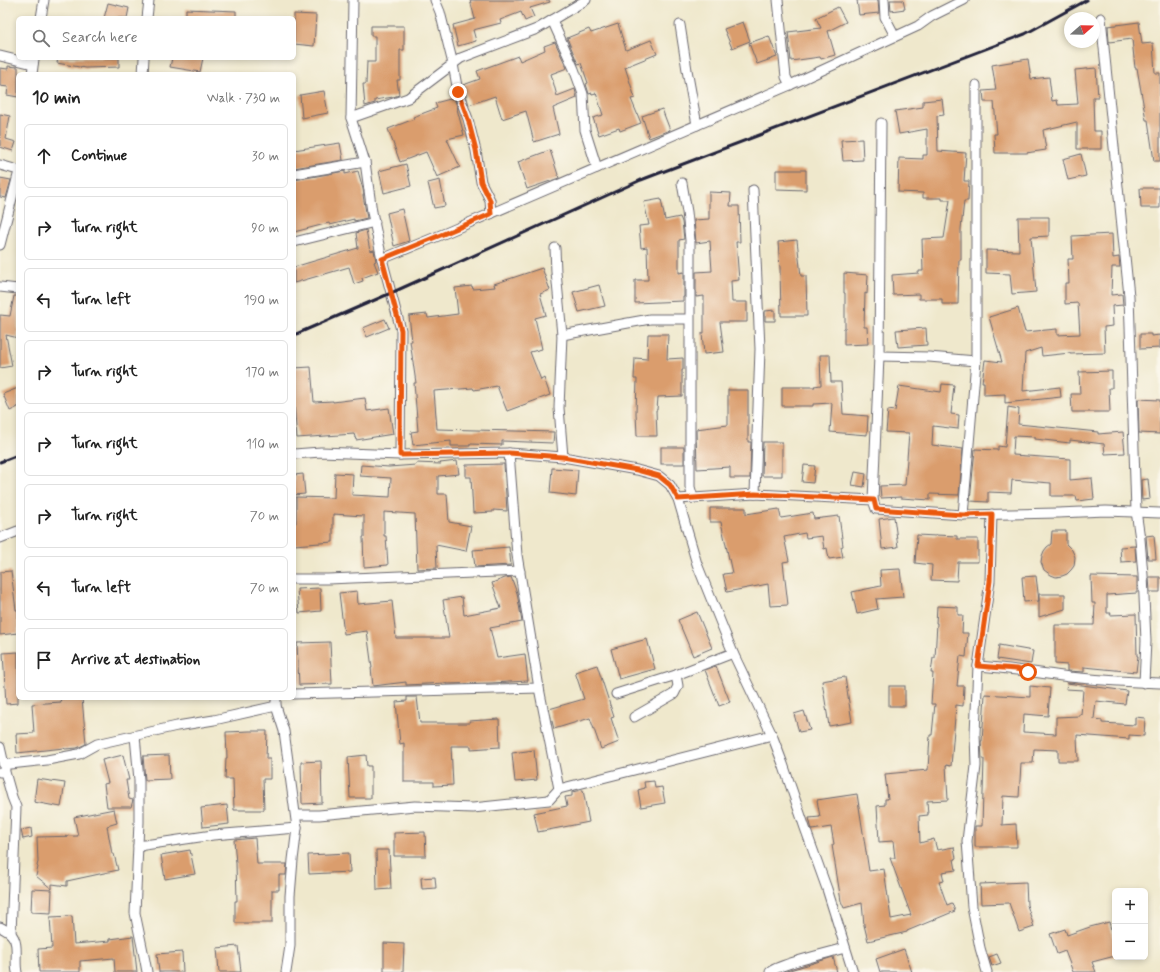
<!DOCTYPE html>
<html lang="en">
<head>
<meta charset="utf-8">
<style>
	:root { --surface:#fff; --page:#f2f2f2; --text:#222; --muted:#767676; --line:#e0e0e0 }
	body { margin:0; font-family:Mynerve,sans-serif; background:var(--page); color:var(--text) }
	.controls { position:absolute; right:12px; bottom:12px; display:grid; overflow:hidden; border-radius:6px; box-shadow:0 2px 6px #0003 }
	.controls button { width:36px; height:36px; display:grid; place-items:center; padding:0; border:0; border-bottom:1px solid var(--line); background:var(--surface); color:var(--text); font:20px sans-serif }
	.compass { position:absolute; left:1064px; top:12px; width:36px; height:36px; border-radius:50%; background:var(--surface); box-shadow:0 2px 6px #0003; rotate:70deg }
	.stop { position:absolute; width:12px; height:12px; margin:-9px; border:3px solid #ea580c; border-radius:50%; background:#fff }
	.stop.end { background:#ea580c; border-color:#fff; box-shadow:0 1px 4px #0008 }
	.list { margin:0; padding:0; list-style:none }
	h2 { display:flex; justify-content:space-between; align-items:center; height:52px; margin:0; padding:0 16px; font-size:17px }
	h2 small { font-size:13px; font-weight:400; color:var(--muted) }
	.list li { display:grid; grid-template-columns:26px 1fr auto; gap:12px; align-items:center; box-sizing:border-box; height:64px; margin:0 8px 8px; padding:0 8px; border:1px solid var(--line); border-radius:6px }
	.list b { display:block; font-size:15px; white-space:nowrap }
	.list em { font-size:13px; font-style:normal; color:var(--muted) }
	.icon { flex:none; width:22px; height:22px; fill:none; stroke:currentColor; stroke-width:2; stroke-linecap:round; stroke-linejoin:round }
	.map { position:relative; flex:none; width:1160px; height:972px; overflow:hidden }
	.search { position:absolute; background:var(--surface); box-shadow:0 2px 6px #0003; left:16px; top:16px; width:280px; height:44px; display:flex; align-items:center; gap:10px; box-sizing:border-box; padding:0 14px; border-radius:6px; color:var(--muted); font-size:15px }
	.panel { position:absolute; background:var(--surface); box-shadow:0 2px 6px #0003; left:16px; top:72px; width:280px; height:628px; border-radius:6px }
	.map>svg:first-child { display:block }
	.building { fill:#da9d6d }
	.lines { fill:none; stroke-linecap:round; stroke-linejoin:round }
	.minor-casing { stroke:#6a676e; stroke-width:11 }
	.minor { stroke:#fff; stroke-width:9 }
	.rail { stroke:#22223b; stroke-width:3 }
	.route { stroke:#ea580c; stroke-width:5 }
</style>
</head>
<body>
<div class="map">
<svg width="1160" height="972" viewBox="0 0 1160 972">
	<rect width="100%" height="100%" fill="#fbf7ec"/>
	<filter id="ink" filterUnits="userSpaceOnUse"><feTurbulence type="fractalNoise" baseFrequency=".025" numOctaves="2"/><feDisplacementMap in="SourceGraphic" scale="8" xChannelSelector="R" yChannelSelector="G"/><feConvolveMatrix kernelMatrix="1 2 1 2 8 2 1 2 1" color-interpolation-filters="sRGB"/></filter>
	<filter id="wash" filterUnits="userSpaceOnUse"><feTurbulence type="fractalNoise" baseFrequency=".012" numOctaves="4" result="noise"/><feDisplacementMap in="SourceGraphic" scale="16" xChannelSelector="R" yChannelSelector="G"/><feGaussianBlur stdDeviation="0.9" result="paint"/><feColorMatrix in="noise" values="0 0 0 0 0 0 0 0 0 0 0 0 0 0 0 0 0 1.4 0 .05"/><feComposite in="paint" operator="in"/></filter>
	<g filter="url(#wash)">
		<rect width="100%" height="100%" fill="#efe8cc"/>
		<g id="blocks">
			<g class="building">
				<path d="M470 0H549L550 2 530 8 534 17 525 21 521 12 500 20 501 23 473 30 476 41 458 46 453 25 475 19Z"/>
				<path d="M857 0H878L879 13 859 15Z"/>
				<path d="M890 0H903L905 9 891 11Z"/>
				<path d="M108 3 129 8 127 18H104Z"/>
				<path d="M838 7 846 22 828 31 835 55 821 59 820 57 791 61 788 32 821 28 816 18Z"/>
				<path d="M186 9 236 11V18H186Z"/>
				<path d="M294 14 316 15 314 46 294 44Z"/>
				<path d="M743 22 750 41 732 48 724 29Z"/>
				<path d="M1139 22 1142 44 1153 43 1155 73H1160V161H1154L1148 120H1146L1137 68H1135L1132 39 1109 42 1108 26Z"/>
				<path d="M618 24 626 50 651 40 657 54 625 67 635 98 631 99 641 123 620 131 619 128 599 135 593 118 603 115 596 93 592 94V93L589 94 586 84 588 83 581 63 578 64 567 38 589 29 591 33Z"/>
				<path d="M371 26H404V50H400V80H397L399 95 393 97 375 100V103L365 106 363 84H366L367 62H375V36H371Z"/>
				<path d="M769 36 777 57 757 64 749 43Z"/>
				<path d="M555 42 567 68 551 74 557 96 575 89 577 98 553 108 559 134 534 142 526 111 502 119 495 96 469 105 463 85 480 79 477 71 518 56 520 61 545 50 544 46Z"/>
				<path d="M58 58H119V67L85 68 57 63Z"/>
				<path d="M172 58H203L200 72 170 67Z"/>
				<path d="M1028 59 1031 79 1049 77 1052 101 1057 100 1058 105 1078 104 1075 70 1096 68 1098 97H1093L1094 131H1101V149H1077V122L1043 130 1046 150 1026 153H995L994 134H997L994 102H984L983 91 996 90 992 65Z"/>
				<path d="M8 66 18 67V97L7 95 8 87 0 86V68L8 69Z"/>
				<path d="M324 91 328 113 302 118 300 95Z"/>
				<path d="M454 98 458 109H457L464 135 447 139 460 167 437 177 426 152 400 162 388 129 414 119 413 117 437 108 435 103Z"/>
				<path d="M942 99 944 115 937 116 938 151 966 153 964 181H969L968 201H964L961 229V260H959L958 304H942V299H919V294L893 295 892 275 919 273V271H923L922 239 944 238 950 200H942V198H923V193L898 192 899 158 923 159V155H927V129L899 134 895 111 923 107V101Z"/>
				<path d="M662 109 670 130 649 138 642 116Z"/>
				<path d="M0 114 10 116 6 139 16 142 13 151 0 147Z"/>
				<path d="M862 139 863 160 843 161 841 140Z"/>
				<path d="M340 143 343 160 294 168V150Z"/>
				<path d="M550 150 559 178 527 189 518 162Z"/>
				<path d="M1081 154 1086 176 1068 180 1063 159Z"/>
				<path d="M406 164 411 186 384 193 379 171Z"/>
				<path d="M776 170H806V190L776 189Z"/>
				<path d="M345 171V174L358 171 363 189 364 195H363L367 218 354 221V219L330 225 329 223 294 232V180Z"/>
				<path d="M0 178 11 180 6 198 0 197Z"/>
				<path d="M440 180 445 206 434 208 428 183Z"/>
				<path d="M1140 188H1160V208H1141Z"/>
				<path d="M709 192 731 193 730 206H739L740 242H736L739 280 731 281 732 302H747V322H720L724 352 704 354 702 333H704V296L696 297V272L712 271 710 241 696 243 694 220 709 219Z"/>
				<path d="M661 199 665 220 680 217 682 222 684 239 679 240V273L684 272V297H683V301L635 303V280H648L647 247 641 248 639 226 649 225 644 202Z"/>
				<path d="M402 209 409 241 394 246 387 213Z"/>
				<path d="M1018 217H1049V236L1031 237 1036 292 1012 294 1010 274 986 273V250L1019 251Z"/>
				<path d="M366 230 370 251 374 250 376 261 374 262 378 272 362 278 363 281 354 284 349 267 294 283V267L358 248 356 233Z"/>
				<path d="M1112 234 1113 258 1119 257 1120 267H1112L1111 295 1122 294 1123 305 1112 306 1113 326 1104 327 1105 353 1070 354V353L1042 356 1041 348 1025 353 1023 391 1060 387 1061 397 1005 403V394L984 395V382H982L985 360 1002 362 989 317 1018 308 1025 332 1057 329V335L1080 334 1078 303 1065 304V283H1069L1068 259H1073L1072 236Z"/>
				<path d="M797 240 801 276H806L807 316H781L780 268 778 242Z"/>
				<path d="M542 268 550 290 540 294 546 315 535 318 542 349 530 352 541 380 544 378 550 395 507 411 497 386 474 390 473 388 434 391 437 429 554 432 553 443 502 441V445L470 444V446H451V441L413 445 411 432 418 431 414 383H416L410 341H412L409 316 427 314 428 318 458 314 455 288 472 286 473 289 495 287 494 284Z"/>
				<path d="M844 273 868 275 867 294 865 293 864 327H867L868 344 844 345V328H845V293H844Z"/>
				<path d="M599 285 605 306 579 312 573 292Z"/>
				<path d="M14 296H18V338L6 335 12 366 0 368V315L10 316Z"/>
				<path d="M775 310V321H765V311Z"/>
				<path d="M385 319 389 328 367 337 363 328Z"/>
				<path d="M926 328 927 345 898 347 896 330Z"/>
				<path d="M648 334H668L667 359 683 358V370H682V396L658 397 657 410H656L657 436H637L636 413 637 379H634L635 358 647 359Z"/>
				<path d="M1140 334H1151V336L1160 335V348L1140 349Z"/>
				<path d="M820 355H830L831 382H841L843 414 868 416 867 435 830 432 832 403 813 404V406H782V387H815L814 386 821 385Z"/>
				<path d="M311 367 314 402 333 401V402L365 398 367 411 389 408 393 434 356 440 354 434 297 438 294 404V368Z"/>
				<path d="M1112 371V388H1109L1110 412H1072L1071 394H1080L1079 372Z"/>
				<path d="M942 384 954 385 951 414 959 415 958 429 933 426 932 445 963 449 959 495 930 494V500L901 498V497L881 498 880 486 905 485 909 433 886 432 888 410 895 411 899 386 941 392Z"/>
				<path d="M18 388V407L10 411 3 394Z"/>
				<path d="M728 390H748V442H751L750 478H730V467L697 469 696 429 728 425Z"/>
				<path d="M1138 399 1160 400V434L1139 433Z"/>
				<path d="M1008 407 1019 409 1018 424 1098 432V434L1123 432 1125 453 1105 454 1104 444 1070 440V443L1035 439V437L1014 436 1013 455 1070 459V480L1092 478 1094 499 1077 501 1076 496H1051V483L1012 480 1011 493 988 492V502L970 501 975 449 998 450V446L1005 447Z"/>
				<path d="M763 442H782V476H762Z"/>
				<rect x="661" y="447" width="23" height="17"/>
				<path d="M457 461 459 474 438 476V494H447L449 522 471 526 466 551 436 545 437 568 417 569 415 514 384 512V536H386L388 565 364 567 363 537H364V516L333 514V542L294 545V523H296V497L334 498 335 473 353 474 352 495 390 497 391 478 360 476 361 465 389 467 416 465V463L441 464 440 463Z"/>
				<path d="M504 464 507 511 493 510V512L473 513 471 477H466V465Z"/>
				<path d="M804 465 815 466 813 483 802 482Z"/>
				<path d="M552 468 578 470 576 496 550 493Z"/>
				<path d="M855 472 866 474 864 487 852 485Z"/>
				<path d="M303 474 305 494 294 495V475Z"/>
				<path d="M1148 479 1150 499 1142 500 1141 480Z"/>
				<path d="M710 508H746V514L779 509 781 518 813 513 814 519 839 516 843 546 841 547 843 557 829 559 827 548 824 549 822 536 806 538 805 533 784 537 789 561 783 562 788 605 770 606 768 584 727 592 723 574 732 573 721 522H710Z"/>
				<path d="M894 517 898 547 882 549 879 519Z"/>
				<path d="M1052 531H1066V544L1072 550 1075 557 1074 566 1071 570 1067 574 1062 576 1056 577 1051 575 1044 570 1041 562 1042 556 1044 551 1047 547 1051 544Z"/>
				<path d="M917 535 936 536V535L957 536V539H978V562H958L957 581 931 580 932 565 915 563Z"/>
				<path d="M1154 535 1156 559H1148L1146 536Z"/>
				<path d="M1135 546 1136 561 1121 562 1120 547Z"/>
				<path d="M509 547 511 565 475 567 473 550Z"/>
				<path d="M900 569 903 597 876 599 878 609 857 614 852 592 881 586 880 570Z"/>
				<path d="M11 571 16 610H18V633L0 635V572Z"/>
				<path d="M1036 576 1039 601 1024 602 1022 577Z"/>
				<path d="M1091 576 1137 577V593L1107 595V613H1111L1110 615 1136 614 1137 656H1138L1136 672 1084 667V672L1067 671V665L1055 664V625H1094L1095 603H1092Z"/>
				<path d="M511 577 517 593 522 622 490 628 497 658 525 654 528 681 491 683 446 684V683L406 685V682L373 686 371 668H372L367 631 344 634 339 593 357 591 358 604 392 601 396 638H449L443 600 462 597 464 615 501 608 492 583 505 578Z"/>
				<path d="M1149 577H1160V592H1150Z"/>
				<path d="M320 588 321 611 299 613 297 589Z"/>
				<path d="M1039 594H1065V609L1039 617Z"/>
				<path d="M937 606 958 607V615H963L962 633H968L966 657 960 656 957 686H964L963 706 956 705 951 766 946 765 948 800 927 801 928 815 919 816 920 843 934 839 937 850 954 847 956 858 954 859 956 870 942 872 944 881 939 882 947 905 952 903 955 911 907 931V932L868 941 864 925 862 903 844 908 841 901 832 845 834 844 831 827 812 830 809 818 820 817 817 800 857 794 869 871 884 869 891 919 911 915 890 858H895L893 841 879 842 877 806 885 805V799H888L885 774 928 770 930 735H932L935 704H931L933 673H931L933 658H935L937 623H936Z"/>
				<path d="M697 612 712 648 693 656 678 620Z"/>
				<path d="M647 639 655 669 619 679 611 649Z"/>
				<path d="M330 642 332 684 299 685 297 643Z"/>
				<path d="M999 645 1033 651 1031 664 997 659Z"/>
				<path d="M18 652V703L6 704 3 653Z"/>
				<path d="M597 665 614 717 611 718 619 742 601 749 590 718 554 729 549 709 584 699 575 672Z"/>
				<path d="M716 666 730 702 719 706 705 670Z"/>
				<path d="M845 677 852 722 829 726 822 681Z"/>
				<path d="M1067 683 1127 691 1125 704 1096 701 1094 719 1102 720V723L1135 725V717L1145 718 1144 736 1129 735V739L1077 735 1078 761H1058V750L1034 749 1033 763H1021L1019 797 1003 796 1002 825 1016 824 1017 847H975V826H982L984 759H982L981 741H982L985 694 1030 697V686L1050 688 1048 716 1024 714 1023 732 1056 734V717L1079 716V714L1081 715 1083 690 1066 689Z"/>
				<rect x="889" y="686" width="16" height="20"/>
				<path d="M407 697H417L420 723H470L469 721 499 719 500 747 471 749V746H451L453 785 434 786V782H404V743L400 744 396 702 407 701Z"/>
				<path d="M71 698H82L86 744 77 748 65 749 64 748 17 753 16 734 34 733 32 704 61 702 60 699Z"/>
				<path d="M804 711 810 730 799 732 794 714Z"/>
				<path d="M250 731H267L266 759H270V779H263L264 810H234L233 779H225L226 758H227L226 732Z"/>
				<path d="M534 750 537 780 515 782 512 753Z"/>
				<path d="M123 755 129 780H126L129 799 133 800 131 807H107L104 784 108 783 102 760Z"/>
				<path d="M169 755 170 779 145 780 143 756Z"/>
				<path d="M366 755 367 766H371V798H350L348 757Z"/>
				<path d="M321 761 322 803 302 804 301 762Z"/>
				<path d="M37 779 65 783 61 807 34 802Z"/>
				<path d="M654 781 655 788 662 787 665 803 641 807 638 790 645 788 644 782Z"/>
				<path d="M583 790 589 822 538 832 534 813 567 806 565 797 572 796V792Z"/>
				<path d="M227 805 229 824 203 827 201 808Z"/>
				<path d="M114 809 117 823 107 826 112 854H114L118 870 67 881V886L52 884V889L36 876 38 867 37 866 38 862 37 837 78 836 74 817Z"/>
				<path d="M31 828 32 837 23 839 21 830Z"/>
				<path d="M425 832 426 856H394V833Z"/>
				<path d="M255 838 257 864H287L286 875H279V890H272V923H235V901H237L236 863 234 840Z"/>
				<path d="M190 850 195 874 165 879 161 855Z"/>
				<path d="M376 850H389L391 889 377 890Z"/>
				<path d="M349 853 350 872 309 874 308 855Z"/>
				<path d="M435 877 436 888 422 889 421 878Z"/>
				<path d="M1026 882 1027 905 1034 927 1019 932 1009 903 981 904 980 884Z"/>
				<path d="M32 889 52 890 51 913 31 912Z"/>
				<path d="M72 916 74 944 110 941V939L133 936 137 972H115L114 958 80 961V972H39L38 949 52 948 50 917Z"/>
				<path d="M1109 922 1115 945V956L1092 962 1096 972H1073L1065 951 1057 954 1050 934 1065 929 1067 935 1090 927Z"/>
				<path d="M384 943 404 944 403 972H384Z"/>
				<path d="M238 946 241 972H219L217 948Z"/>
				<path d="M904 949 912 972H880L876 959Z"/>
				<path d="M182 952 183 972H159L157 954Z"/>
				<path d="M997 954 1001 963 992 966 989 957Z"/>
				<path d="M833 957 837 972H783L807 965Z"/>
			</g>
		</g>
	</g>
	<g filter="url(#ink)">
		<use href="#blocks" fill-opacity="0" stroke="#6a676e" stroke-width="1"/>
		<g class="lines">
			<defs>
				<g id="minor">
					<path d="M353 0 351 118 365 162 372 212 382 259 401 330 400 455"/>
					<path d="M435 0 440 12 453 64 458 92 468 119 476 151 481 182 490 200 491 214"/>
					<path d="M778 0 786 77 790 85"/>
					<path d="M884 0 885 17 895 36"/>
					<path d="M41 18 44 0"/>
					<path d="M147 18 149 0"/>
					<path d="M1101 18 1129 296 1136 511 1140 539 1143 575 1146 641 1144 683"/>
					<path d="M552 20 574 69 583 94 585 130 597 168"/>
					<path d="M680 25 687 70 697 125"/>
					<path d="M0 56 33 64"/>
					<path d="M32 74 34 59"/>
					<path d="M143 74 144 58"/>
					<path d="M351 118 408 98 461 58 537 29 586 0"/>
					<path d="M0 165 18 170"/>
					<path d="M294 174 365 162"/>
					<path d="M682 183 687 212 690 240V487L693 498"/>
					<path d="M753 190 760 349 755 494"/>
					<path d="M294 242 375 222"/>
					<path d="M0 245 18 175"/>
					<path d="M555 248 556 272 562 335 559 408 563 457"/>
					<path d="M382 259 448 232 790 85 918 26 932 16 964 0"/>
					<path d="M0 287 18 289"/>
					<path d="M562 335 650 319H689"/>
					<path d="M879 356 929 357 976 361"/>
					<path d="M509 453 517 555 539 688 559 789"/>
					<path d="M294 454 321 452 400 455 509 453 563 457 637 470 659 476 670 485 678 499 697 564 733 653 772 735 783 764 805 828 827 889 853 972"/>
					<path d="M678 499 755 494 873 500 876 509 963 515 1058 513 1106 511 1160 513"/>
					<path d="M873 500 879 356 881 123"/>
					<path d="M963 515 976 361V85"/>
					<path d="M0 538 18 531"/>
					<path d="M294 579H328L520 571"/>
					<path d="M978 666C1008 668 1038 673 1069 677 1099 680 1130 682 1160 683"/>
					<path d="M294 694 539 688"/>
					<path d="M616 694 676 675 733 653"/>
					<path d="M276 698V706L284 731 297 828 293 860 290 896V946L286 972"/>
					<path d="M634 717 674 694 678 686 676 675"/>
					<path d="M135 736 139 780V822L135 913 145 961 147 972"/>
					<path d="M0 747 5 769"/>
					<path d="M3 763 10 764 47 760 79 754 97 744 177 726 214 720 276 706"/>
					<path d="M0 772H5L12 797 16 807 11 934"/>
					<path d="M296 815H319L415 806 473 808 549 800 559 789 772 735"/>
					<path d="M138 846 213 835 297 828"/>
					<path d="M0 927C4 929 8 931 11 934 20 943 14 960 17 972"/>
					<path d="M770 972C776 965 832 952 845 948"/>
					<path d="M987 972 980 948 972 907 967 841 976 766 975 733 978 666 990 581 992 514"/>
				</g>
			</defs>
			<use href="#minor" class="minor-casing"/>
			<use href="#minor" class="minor"/>
			<g class="rail">
				<path d="M294 335 391 293 641 180 1025 34 1087 0"/>
				<path d="M0 462 18 455"/>
			</g>
		</g>
	</g>
	<g class="lines" filter="url(#ink)">
		<path class="route" d="M458 92 468 119 476 150 481 182 490 200 491 214 448 232 382 259 401 330 400 455 509 453 563 457 637 470 659 476 670 485 678 499 755 494 874 500 876 509 963 515 992 514 990 581 978 666 1016 669 1028 672"/>
	</g>
</svg>
<div class="controls">
<button>+</button>
<button>−</button>
</div>
<svg class="compass" viewBox="-18 -18 36 36"><path d="M0-13l5 13h-10z" fill="#e53935"/><path d="M0 13l5-13h-10z" fill="#767676"/></svg>
<div class="stop" style="left:1028px;top:672px"></div>
<div class="stop end" style="left:458px;top:92px"></div>
<div class="search"><svg class="icon" aria-label="search" viewBox="0 0 24 24"><circle cx="10" cy="10" r="6"/><path d="M15 15l6 6"/></svg>Search here</div>
<section class="panel">
<h2>10 min<small>Walk · 730 m</small></h2>
<ul class="list">
<li><svg class="icon" aria-label="ahead" viewBox="0 0 24 24"><path d="M12 20V5M6 11l6-6 6 6"/></svg><div><b>Continue</b></div><em>30 m</em></li>
<li><svg class="icon" aria-label="right" viewBox="0 0 24 24"><path d="M7 20v-9h11M14 6l5 5-5 5"/></svg><div><b>Turn right</b></div><em>90 m</em></li>
<li><svg class="icon" aria-label="left" viewBox="0 0 24 24"><path d="M17 20v-9H6M10 6l-5 5 5 5"/></svg><div><b>Turn left</b></div><em>190 m</em></li>
<li><svg class="icon" aria-label="right" viewBox="0 0 24 24"><path d="M7 20v-9h11M14 6l5 5-5 5"/></svg><div><b>Turn right</b></div><em>170 m</em></li>
<li><svg class="icon" aria-label="right" viewBox="0 0 24 24"><path d="M7 20v-9h11M14 6l5 5-5 5"/></svg><div><b>Turn right</b></div><em>110 m</em></li>
<li><svg class="icon" aria-label="right" viewBox="0 0 24 24"><path d="M7 20v-9h11M14 6l5 5-5 5"/></svg><div><b>Turn right</b></div><em>70 m</em></li>
<li><svg class="icon" aria-label="left" viewBox="0 0 24 24"><path d="M17 20v-9H6M10 6l-5 5 5 5"/></svg><div><b>Turn left</b></div><em>70 m</em></li>
<li><svg class="icon" aria-label="arrive" viewBox="0 0 24 24"><path d="M6 21V4h12l-3 4 3 4H6"/></svg><div><b>Arrive at destination</b></div></li>
</ul>
</section>
</div>
</body>
</html>
